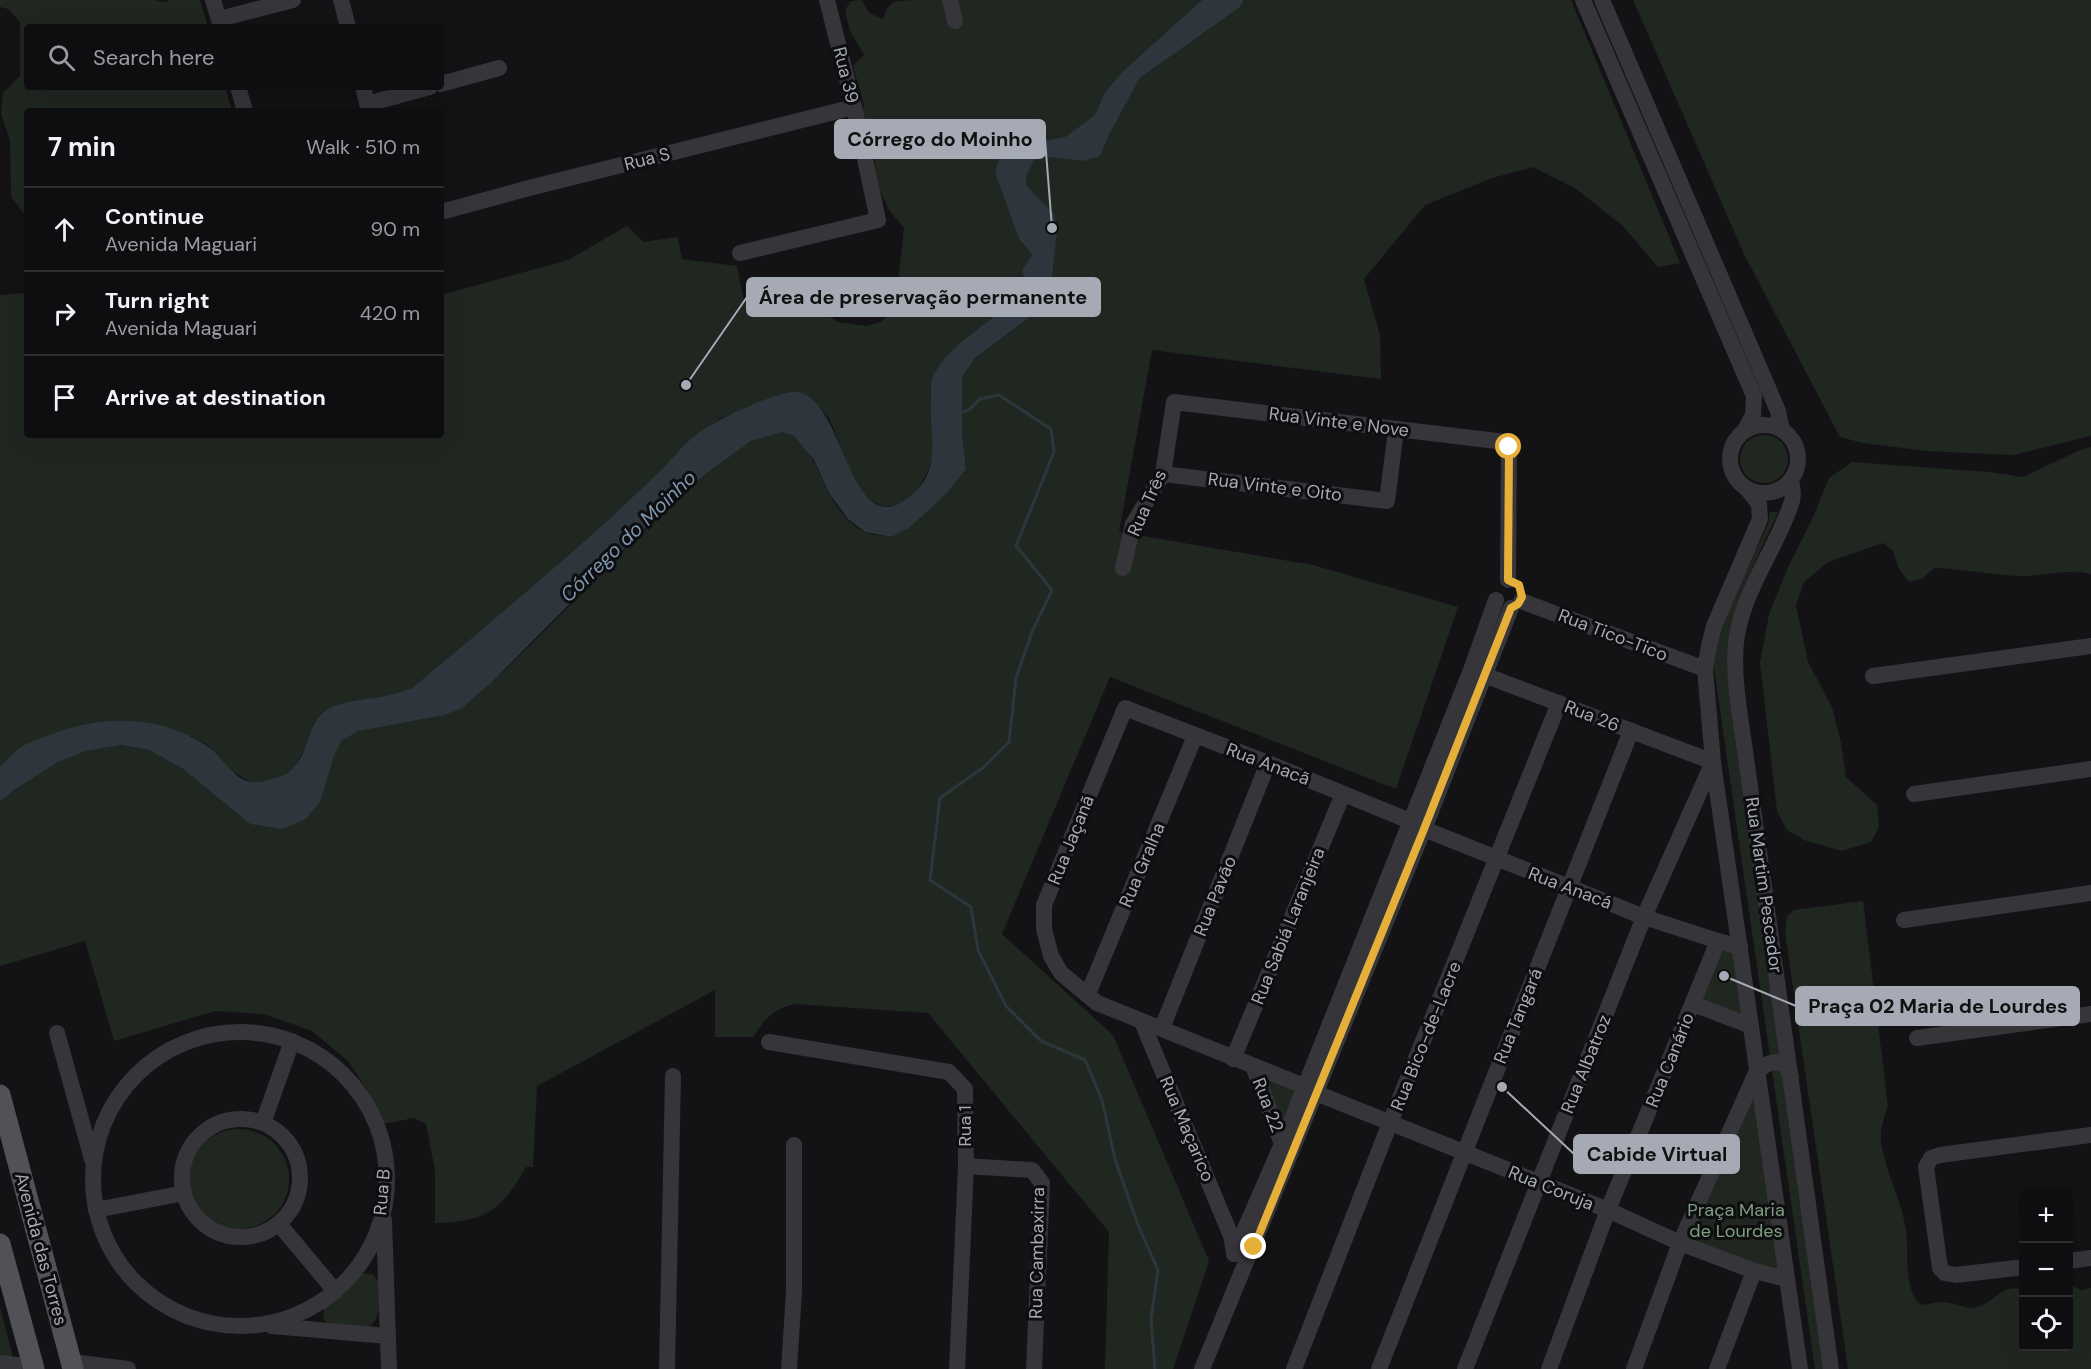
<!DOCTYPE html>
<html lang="en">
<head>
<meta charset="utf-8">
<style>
	:root { --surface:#0e0e10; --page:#1c1c1e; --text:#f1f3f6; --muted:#9b9c9f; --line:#2e2e30 }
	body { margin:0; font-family:"DM Sans",sans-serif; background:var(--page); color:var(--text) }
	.controls { position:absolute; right:18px; bottom:18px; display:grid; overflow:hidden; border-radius:6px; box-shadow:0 6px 24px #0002 }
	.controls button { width:54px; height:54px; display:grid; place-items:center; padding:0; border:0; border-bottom:2px solid var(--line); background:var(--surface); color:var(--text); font:30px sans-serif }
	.stop { position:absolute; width:18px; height:18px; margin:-14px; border:4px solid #e6af3a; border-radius:50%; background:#fff }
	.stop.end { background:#e6af3a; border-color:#fff; box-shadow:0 2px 6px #0008 }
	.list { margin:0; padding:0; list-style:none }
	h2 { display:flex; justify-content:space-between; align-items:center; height:78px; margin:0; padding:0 24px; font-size:26px }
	h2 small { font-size:20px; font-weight:400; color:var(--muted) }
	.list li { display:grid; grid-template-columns:39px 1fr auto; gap:18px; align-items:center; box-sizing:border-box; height:84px; padding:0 24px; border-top:2px solid var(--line) }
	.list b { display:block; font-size:22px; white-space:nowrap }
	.list p { margin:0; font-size:20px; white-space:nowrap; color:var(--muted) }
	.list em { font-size:20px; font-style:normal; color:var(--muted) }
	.icon { flex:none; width:33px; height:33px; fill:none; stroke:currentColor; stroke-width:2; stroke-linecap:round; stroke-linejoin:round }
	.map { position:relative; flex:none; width:2091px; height:1369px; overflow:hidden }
	.search { position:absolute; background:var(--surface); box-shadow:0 6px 24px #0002; left:24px; top:24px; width:420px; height:66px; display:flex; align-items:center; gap:15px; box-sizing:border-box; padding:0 21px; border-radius:6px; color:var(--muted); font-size:22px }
	.panel { position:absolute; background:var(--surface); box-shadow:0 6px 24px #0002; left:24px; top:108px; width:420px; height:330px; border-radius:6px }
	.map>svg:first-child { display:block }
	.green { fill:#202721 }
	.water { fill:#2d363d }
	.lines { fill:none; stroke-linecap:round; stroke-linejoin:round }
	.stream { stroke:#2d363d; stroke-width:3 }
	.minor { stroke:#35353a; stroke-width:16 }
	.major { stroke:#515258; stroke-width:21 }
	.route { stroke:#e6af3a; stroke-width:8 }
	.labels { text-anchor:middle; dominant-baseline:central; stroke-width:6; stroke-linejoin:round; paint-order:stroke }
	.street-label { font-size:18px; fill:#a6aab4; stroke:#0e0e10 }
	.park-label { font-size:18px; fill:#7e9e80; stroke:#0e0e10 }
	.water-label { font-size:20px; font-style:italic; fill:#7f97ae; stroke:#0e0e10 }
	.leader { fill:none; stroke:#a6aab4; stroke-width:2 }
	.callout-dot { fill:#a6aab4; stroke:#0e0e10; stroke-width:2 }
	.callout { fill:#a6aab4; stroke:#a6aab4; stroke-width:2 }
	.callout-label { font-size:20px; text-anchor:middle; font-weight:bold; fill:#111 }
</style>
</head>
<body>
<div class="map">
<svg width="2091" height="1369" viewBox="0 0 2091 1369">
	<rect width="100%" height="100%" fill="#131315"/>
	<g class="green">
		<path d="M0 0H154L166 2 169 0H200L208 27H27V87H225L232 111H27V218L11 196 10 140 1 113 3 93 20 76V22L8 9 0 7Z"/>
		<path d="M862 0 869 13 883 19 887 9 893 2 912 0H1202L1123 71 1105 92 1095 115 1065 137 1049 140 1031 137 1000 154 995 173 1019 239 1032 254 1022 270 1027 289 1022 297 932 377C931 386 930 396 931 405 932 419 936 437 934 451 930 470 921 490 904 501 858 528 843 442 828 417 821 407 804 399 795 392L763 401 720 419 697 434 646 485 544 578 412 688 314 722 308 743 296 766 282 776 263 782H251L228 769 210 747 192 736 21 747 0 767V295L24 293 27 296V435H441V295L568 260 627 226 643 242 678 237 682 259 737 266 744 301 772 296 803 295 837 322 867 326 880 322 895 312 904 228 889 210 877 184 874 151 860 121 864 105 853 66 864 55 850 31 845 10 851 1Z"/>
		<path d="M1244 0H1571L1680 263 1658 267 1623 226 1575 188 1533 167 1492 178 1425 205 1364 279 1380 335 1381 379 1152 350 1119 532 1313 565 1458 607 1396 789 1110 677 1002 934 1113 1035 1209 1261 1173 1369H1105L1109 1232 928 1013 796 1004C774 1008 765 1018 753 1037H715V990L537 1086 533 1167H526C502 1210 486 1222 435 1223V1170L426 1124 414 1118 383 1124 371 1096 348 1061 312 1031 264 1014 215 1011 114 1041 85 941 0 966V802L14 790 58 762 86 751 121 745 149 750 183 769 250 824 321 800C325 785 331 750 342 740 362 722 420 723 447 714 464 708 478 695 491 683 553 626 609 562 672 504 700 478 740 438 779 432 803 429 820 475 828 492 836 506 849 525 864 532 872 535 883 536 891 537L966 469 962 433V377L975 358 1035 313 1054 214 1026 185V176L1034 160 1046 157 1085 161 1100 156 1110 133 1140 78 1240 7Z"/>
		<path d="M1633 0H2091V436L2013 455 1926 451 1863 443 1840 437 1744 254Z"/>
		<circle cx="1764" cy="459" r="24"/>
		<path d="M2091 447V574C2068 568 2047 576 2022 576 1992 575 1963 569 1934 568L1923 578 1909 582 1899 569 1893 551 1883 543 1828 562 1804 582 1796 605 1808 662 1832 707 1841 743 1846 777 1877 805 1879 827 1871 842 1842 851 1804 840 1787 830 1777 811 1760 663 1769 614 1787 570 1814 515 1829 478 1852 462 1988 472 2023 477 2080 450Z"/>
		<path d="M1770 512H1778L1742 590 1731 623 1826 1369H1815L1713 661C1720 611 1746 570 1768 525Z"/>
		<path d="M1863 901 1888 1106C1884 1118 1880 1129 1881 1142 1885 1172 1902 1200 1906 1231 1909 1252 1903 1291 1921 1305 1930 1304 1940 1301 1949 1303 1958 1304 1967 1310 1977 1307 1995 1302 2003 1282 2023 1290L2024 1346H2068L2069 1284 2081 1290 2091 1288V1369H1848L1785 932 1787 916 1794 910Z"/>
		<path d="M1723 947 1733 951 1746 1018 1699 1001Z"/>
		<path d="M1261 1075 1298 1090 1283 1135Z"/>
		<path d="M1756 1076 1786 1278 1682 1243Z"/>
		<circle cx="239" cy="1179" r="50"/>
		<path d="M365 1273 373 1275 379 1281C379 1297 384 1318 367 1328L329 1325 323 1318 324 1306 356 1276Z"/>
		<path d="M0 1307 13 1357 0 1356Z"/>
	</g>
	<path class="water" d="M1202 0H1244L1240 7 1140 78 1110 133 1100 156 1085 161 1046 157 1034 160 1026 176V185L1054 214 1057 230 1052 276 1035 313 975 358 962 377V433L966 469 946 494 909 528 891 537 865 532 848 519 829 493 814 460 794 436 782 432 751 441 704 475 643 530 491 683 462 708 445 715 358 731 341 741 333 758 321 800 306 819 283 829 250 824 183 769 149 750 121 745 86 751 58 762 14 790 0 802V767C6 761 13 753 20 748 27 743 37 740 45 737 97 715 158 713 207 746 223 756 231 779 252 782 260 783 268 780 275 778 314 766 301 730 324 712 339 700 368 700 386 696 395 694 403 691 412 688 478 633 544 578 608 520 626 503 644 487 661 470 673 458 684 444 697 434 715 420 773 393 794 392 844 391 847 540 905 500 946 472 928 434 931 394 931 389 930 381 933 376 947 347 995 317 1022 297L1027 289 1022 270 1032 254 1019 239 995 173 1000 154 1014 142 1031 137 1049 140 1065 137 1095 115 1105 92 1123 71Z"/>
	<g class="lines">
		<path class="stream" d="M959 413 969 410 980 399 999 395 1051 429 1054 452 1016 546 1052 590 1032 632 1016 678 1009 742 984 767 940 798 930 880 971 907 978 950 1006 1006 1041 1041 1085 1060 1102 1100 1115 1159 1138 1225 1158 1270 1151 1320 1155 1369"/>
		<g class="minor">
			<path d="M213 0 221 27"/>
			<path d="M341 0 348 27"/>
			<path d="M950 0 955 21"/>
			<path d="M1583 0 1754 396 1753 415 1745 430"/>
			<path d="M1602 0 1778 411 1782 430"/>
			<path d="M219 19 293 0"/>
			<path d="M441 84 499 68"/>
			<path d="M238 87 245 111"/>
			<path d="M363 87 369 111"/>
			<path d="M367 104 430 87"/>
			<path d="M441 212 529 188 854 107"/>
			<path d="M740 253 878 220 854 107 827 0"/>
			<circle cx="1764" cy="459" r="34"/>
			<path d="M1163 474 1387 501 1396 430"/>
			<path d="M1791 482C1793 489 1794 497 1791 504 1776 549 1745 588 1737 635 1731 671 1741 721 1746 758L1831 1369"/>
			<path d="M1748 490 1759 504 1760 519 1714 626 1709 646 1705 669 1713 762 1800 1369"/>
			<path d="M1123 568 1133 524 1163 474 1174 402 1505 442 1509 447 1508 580"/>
			<path d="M1521 601 1705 669"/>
			<path d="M1873 676 2091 646"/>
			<path d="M1914 794 2091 769"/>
			<path d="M1424 829 1644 917 1718 941"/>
			<path d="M1904 920 2091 893"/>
			<path d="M1088 994 1195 736"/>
			<path d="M1693 1004 1751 1026"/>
			<path d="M1142 1022 1231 1236 1234 1253"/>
			<path d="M1162 1028 1268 763"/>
			<circle cx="240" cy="1179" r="147"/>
			<path d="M57 1033 92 1159"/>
			<path d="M1917 1038 2091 1014"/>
			<path d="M769 1042 949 1072 965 1089 966 1166 957 1369"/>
			<path d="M1233 1059 1343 794"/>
			<path d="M1253 1066 1282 1144"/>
			<path d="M1304 1086 1097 1003 1061 973 1051 956 1044 929V905L1125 708 1268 763 1410 821"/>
			<path d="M1316 1093 1608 1210 1680 1243 1754 1271 1787 1279"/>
			<circle cx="241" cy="1178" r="59"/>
			<path d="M263 1123 292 1041"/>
			<path d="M966 1166 1032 1170 1042 1183 1034 1369"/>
			<path d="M96 1210 184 1193"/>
			<path d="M384 1220 389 1369"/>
			<path d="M279 1224 335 1291"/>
			<path d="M1234 1254 1282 1144 1471 670 1496 600"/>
			<path d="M2068 1261 2091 1258"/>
			<path d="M2024 1267 1956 1275 1945 1273 1940 1268 1926 1167 1931 1158 1940 1155 2091 1135"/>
			<path d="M272 1326 388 1336"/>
			<path d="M72 1362 128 1369"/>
			<path d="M0 1363 33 1367"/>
			<path d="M667 1369 673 1076"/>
			<path d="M789 1369 794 1292V1145"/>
			<path d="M1202 1369 1424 829 1511 608"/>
			<path d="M1294 1369 1390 1123 1559 703"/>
			<path d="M1379 1369 1631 731"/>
			<path d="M1465 1369 1644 917 1713 762 1471 670"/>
			<path d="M1549 1369 1608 1210 1718 941 1740 947"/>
			<path d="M1634 1369 1680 1243 1756 1073C1765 1064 1774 1058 1786 1066L1791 1077"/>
			<path d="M1717 1369 1754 1271"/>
		</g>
		<g class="major">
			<path d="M0 1095 73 1369"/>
			<path d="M0 1244 34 1369"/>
		</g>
	</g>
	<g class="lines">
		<path class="route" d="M1254 1247 1424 829 1511 608 1518 604 1522 597 1519 585 1508 580 1509 447"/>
	</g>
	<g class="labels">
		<g class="street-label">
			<text transform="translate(846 75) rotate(76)">Rua 39</text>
			<text transform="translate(647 159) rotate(-14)">Rua S</text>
			<text transform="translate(1339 422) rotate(7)">Rua Vinte e Nove</text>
			<text transform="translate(1275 487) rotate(7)">Rua Vinte e Oito</text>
			<text transform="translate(1147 503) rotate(-66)">Rua Três</text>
			<text transform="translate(1613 635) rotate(21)">Rua Tico-Tico</text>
			<text transform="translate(1592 716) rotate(21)">Rua 26</text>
			<text transform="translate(1268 764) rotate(21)">Rua Anacã</text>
			<text transform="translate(1071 840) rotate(-68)">Rua Jaçanã</text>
			<text transform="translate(1142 865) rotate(-67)">Rua Gralha</text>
			<text transform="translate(1764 885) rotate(82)">Rua Martim Pescador</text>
			<text transform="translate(1570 888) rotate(21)">Rua Anacá</text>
			<text transform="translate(1215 896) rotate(-68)">Rua Pavão</text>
			<text transform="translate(1288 926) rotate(-68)">Rua Sabiá Laranjeira</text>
			<text transform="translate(1518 1016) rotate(-68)">Rua Tangará</text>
			<text transform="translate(1426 1036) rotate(-68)">Rua Bico-de-Lacre</text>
			<text transform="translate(1670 1060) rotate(-68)">Rua Canário</text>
			<text transform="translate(1586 1064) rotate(-68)">Rua Albatroz</text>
			<text transform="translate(1268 1105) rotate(69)">Rua 22</text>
			<text transform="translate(965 1126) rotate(-90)">Rua 1</text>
			<text transform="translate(1187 1129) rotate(67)">Rua Maçarico</text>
			<text transform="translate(1551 1188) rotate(22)">Rua Coruja</text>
			<text transform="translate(382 1192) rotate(-85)">Rua B</text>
			<text transform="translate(41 1249) rotate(75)">Avenida das Torres</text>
			<text transform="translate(1037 1253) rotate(-89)">Rua Cambaxirra</text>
		</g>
		<g class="park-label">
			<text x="1736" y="1210">Praça Maria<tspan x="1736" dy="21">de Lourdes</tspan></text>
		</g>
		<g class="water-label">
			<text transform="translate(628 536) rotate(-44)">Córrego do Moinho</text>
		</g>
	</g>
	<path class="leader" d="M1052 228L1045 139M686 385L747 297M1724 976L1796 1006M1502 1087L1574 1154"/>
	<g class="callout-dot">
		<circle cx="1052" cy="228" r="6"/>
		<circle cx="686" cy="385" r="6"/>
		<circle cx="1724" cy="976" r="6"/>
		<circle cx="1502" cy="1087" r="6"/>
	</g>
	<g class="callout">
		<rect x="835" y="120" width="210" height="38" rx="6"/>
		<rect x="747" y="278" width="353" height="38" rx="6"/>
		<rect x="1796" y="987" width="283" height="38" rx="6"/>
		<rect x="1574" y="1135" width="165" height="38" rx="6"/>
	</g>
	<g class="callout-label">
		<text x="940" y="146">Córrego do Moinho</text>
		<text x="923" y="304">Área de preservação permanente</text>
		<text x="1938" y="1013">Praça 02 Maria de Lourdes</text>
		<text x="1657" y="1161">Cabide Virtual</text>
	</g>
</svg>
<div class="controls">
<button>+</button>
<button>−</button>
<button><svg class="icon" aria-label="locate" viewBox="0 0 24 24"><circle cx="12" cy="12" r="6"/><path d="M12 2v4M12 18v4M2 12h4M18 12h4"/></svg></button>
</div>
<div class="stop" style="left:1509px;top:447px"></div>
<div class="stop end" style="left:1254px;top:1247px"></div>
<div class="search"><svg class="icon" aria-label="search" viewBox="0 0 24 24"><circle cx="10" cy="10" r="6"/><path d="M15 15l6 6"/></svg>Search here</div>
<section class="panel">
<h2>7 min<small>Walk · 510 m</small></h2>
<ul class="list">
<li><svg class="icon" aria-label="ahead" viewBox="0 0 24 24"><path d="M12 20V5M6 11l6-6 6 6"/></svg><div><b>Continue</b><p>Avenida Maguari</p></div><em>90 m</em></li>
<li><svg class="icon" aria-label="right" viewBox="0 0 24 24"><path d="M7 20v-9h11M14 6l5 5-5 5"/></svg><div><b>Turn right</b><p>Avenida Maguari</p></div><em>420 m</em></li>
<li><svg class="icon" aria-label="arrive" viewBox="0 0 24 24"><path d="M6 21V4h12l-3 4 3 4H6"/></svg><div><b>Arrive at destination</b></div></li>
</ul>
</section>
</div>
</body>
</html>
